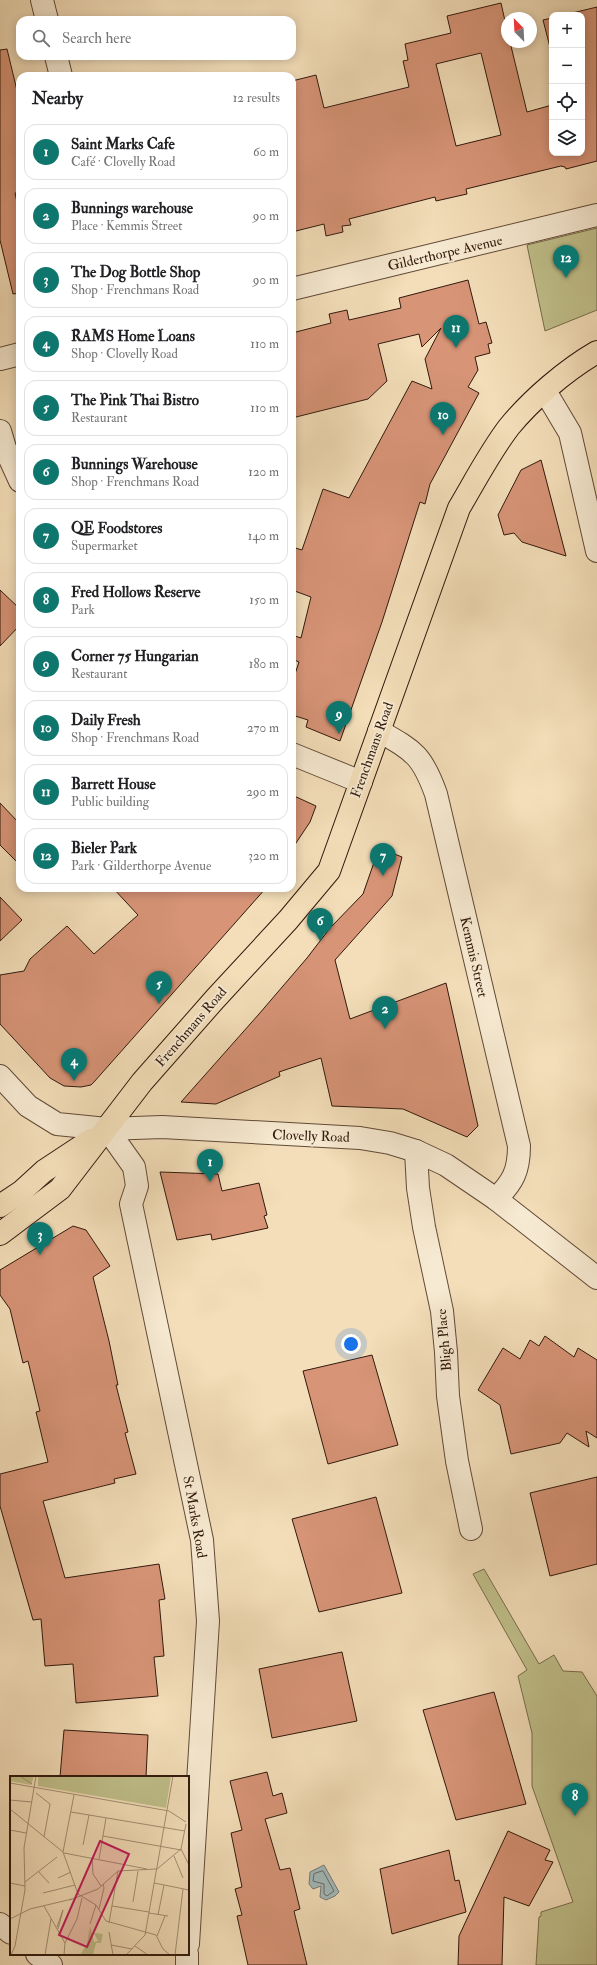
<!DOCTYPE html>
<html lang="en">
<head>
<meta charset="utf-8">
<style>
	:root { --surface:#fff; --page:#f2f2f2; --text:#202124; --muted:#757577; --line:#e0e0e0; --accent:#0f766e }
	body { margin:0; font-family:"IM FELL Double Pica",serif; background:var(--page); color:var(--text) }
	.controls { position:absolute; right:12px; top:12px; display:grid; overflow:hidden; border-radius:8px; box-shadow:0 2px 10px #0003 }
	.controls button { width:36px; height:36px; display:grid; place-items:center; padding:0; border:0; border-bottom:1px solid var(--line); background:var(--surface); color:var(--text); font:20px sans-serif }
	.compass { position:absolute; left:501px; top:12px; width:36px; height:36px; border-radius:50%; background:var(--surface); box-shadow:0 2px 10px #0003; rotate:336deg }
	.you { position:absolute; left:351px; top:1344px; width:14px; height:14px; margin:-10px; border:3px solid #fff; border-radius:50%; background:#1a73e8; box-shadow:0 0 0 6px #1a73e833 }
	.badge { display:grid; place-items:center; width:26px; height:26px; border-radius:50%; background:var(--accent); color:#fff; font-size:13px; font-weight:700 }
	.pin { position:absolute; translate:-50% -33px; filter:drop-shadow(0 1px 2px #0008) }
	.pin::after { content:''; position:absolute; top:21px; width:14px; height:12px; background:inherit; clip-path:polygon(0 0,100% 0,50% 100%) }
	.list { margin:0; padding:0; list-style:none }
	h2 { display:flex; justify-content:space-between; align-items:center; height:52px; margin:0; padding:0 16px; font-size:17px }
	h2 small { font-size:13px; font-weight:400; color:var(--muted) }
	.list li { display:grid; grid-template-columns:26px 1fr auto; gap:12px; align-items:center; box-sizing:border-box; height:56px; margin:0 8px 8px; padding:0 8px; border:1px solid var(--line); border-radius:12px }
	.list b { display:block; font-size:15px; white-space:nowrap }
	.list p { margin:0; font-size:13px; white-space:nowrap; color:var(--muted) }
	.list em { font-size:13px; font-style:normal; color:var(--muted) }
	.icon { flex:none; width:22px; height:22px; fill:none; stroke:currentColor; stroke-width:2; stroke-linecap:round; stroke-linejoin:round }
	.map { position:relative; flex:none; width:597px; height:1965px; overflow:hidden }
	.search { position:absolute; background:var(--surface); box-shadow:0 2px 10px #0003; left:16px; top:16px; width:280px; height:44px; display:flex; align-items:center; gap:10px; box-sizing:border-box; padding:0 14px; border-radius:12px; color:var(--muted); font-size:15px }
	.panel { position:absolute; background:var(--surface); box-shadow:0 2px 10px #0003; left:16px; top:72px; width:280px; height:820px; border-radius:12px }
	.map>svg:first-child { display:block }
	.green { fill:#c0c08b; stroke:#786c4c }
	.water { fill:#a2b9bb; stroke:#757975 }
	.lines { fill:none; stroke-linecap:round; stroke-linejoin:round }
	.shore { stroke:#6a6964; stroke-width:1 }
	.building { fill:#d79477; stroke:#31190c; fill-rule:evenodd }
	.minor-casing { stroke:#624a37; stroke-width:24 }
	.tertiary-casing { stroke:#624a37; stroke-width:24 }
	.primary-casing { stroke:#31190c; stroke-width:24 }
	.minor { stroke:#f7ead2; stroke-width:22 }
	.tertiary { stroke:#f7ead2; stroke-width:22 }
	.primary { stroke:#f3deb9; stroke-width:22 }
	.labels { text-anchor:middle; dominant-baseline:central; stroke-width:4; stroke-linejoin:round; paint-order:stroke }
	.street-label { font-size:14px; fill:#31190c; stroke:#f7ead2 }
	.inset-road { fill:none; stroke:#a58f74; stroke-width:1 }
	.view { fill:#c2185b; fill-opacity:0.15; stroke:#c2185b; stroke-width:2 }
	.inset-edge { fill:none; stroke:#31190c; stroke-width:2 }
</style>
</head>
<body>
<div class="map">
<svg width="597" height="1965" viewBox="0 0 597 1965">
	<rect width="100%" height="100%" fill="#f3deb9"/>
	<filter id="stains"><feTurbulence type="fractalNoise" baseFrequency=".005" numOctaves="4"/><feColorMatrix values="0 0 0 0 .2 0 0 0 0 .09 0 0 0 0 .02 0 0 0 .5 -.17"/></filter>
	<radialGradient id="worn" r=".72"><stop offset=".6" stop-color="#630" stop-opacity="0"/><stop offset="1" stop-color="#630" stop-opacity=".3"/></radialGradient>
	<g class="green">
		<path d="M597 228V310L545 331 527 245Z"/>
		<path d="M484 1569 539 1664 554 1655 563 1671 582 1672 597 1696V1965H536L539 1917 541 1916V1912L573 1902 532 1786V1733L518 1676 527 1670 473 1574Z"/>
	</g>
	<path class="water" d="M324 1865 339 1892 335 1896 326 1900 320 1897 321 1886 313 1889 309 1884 310 1872Z"/>
	<g class="lines">
		<path class="shore" d="M323 1871 334 1891 327 1896 324 1894V1884L313 1881 314 1874Z"/>
	</g>
	<g class="building">
		<path d="M501 3 507 30V42H510L527 112 552 105V153H582V15H564L597 7V161L566 169 565 167 561 166 466 189 467 194 436 201 435 197 349 219 351 225 342 226 343 232 326 236 324 224 292 232V81L316 75 324 108 409 87 403 61 408 60 405 44 451 33 447 16ZM481 53 501 135 456 146 436 64Z"/>
		<path d="M552 18V55L543 20Z"/>
		<path d="M7 49 20 103V192L15 193 20 216V293L13 294 0 240V50Z"/>
		<path d="M468 280 479 324 486 322 492 343 488 344 490 353 475 357 478 370 468 387 479 393 430 484 425 504 420 502 382 622 340 741 306 727 308 720 292 715V683L299 662 292 659V635L301 638 311 597 292 590V547L302 550 323 489 349 498 412 381 432 389 425 359 441 328 422 347 419 334 378 344 387 381 368 399 292 418V333L331 323 329 314 347 310 349 320 401 308 399 298Z"/>
		<path d="M541 460 566 556 522 542 514 533 504 535 498 515 521 470Z"/>
		<path d="M0 590 20 609V625L0 646Z"/>
		<path d="M292 795 316 806 310 822 292 849Z"/>
		<path d="M0 803 20 824V865L0 845Z"/>
		<path d="M379 848 402 857 392 896 335 960 350 1019 446 983 478 1126 467 1137 403 1109 332 1106 321 1058 279 1072 280 1076 216 1104 181 1102 259 1014 307 958 330 928 363 894Z"/>
		<path d="M113 888H266L94 1082 91 1085 81 1087 64 1086 50 1078 0 1024V975L24 971 30 959 67 926 94 954 138 915Z"/>
		<path d="M0 897 22 920 0 941Z"/>
		<path d="M160 1172 218 1174 222 1191 259 1183 267 1215 264 1216 268 1228 212 1240 211 1234 177 1240Z"/>
		<path d="M73 1226 86 1230 110 1266 93 1277 109 1341 118 1385H116L128 1432 125 1433 136 1474 114 1479 115 1483 43 1501 65 1578 159 1564 165 1599 159 1600 164 1656 154 1657 158 1696 76 1703 73 1664 45 1666 41 1619 33 1620 0 1506V1474L48 1462 36 1412 40 1411 28 1361 23 1363 10 1309 0 1295V1270Z"/>
		<path d="M545 1336 574 1357 578 1348 597 1360V1438L586 1431 589 1447 567 1433 560 1443 511 1454 500 1405 478 1390 503 1348 520 1359 530 1340 539 1346Z"/>
		<path d="M372 1355 398 1445 328 1464 303 1371Z"/>
		<path d="M597 1477V1564L550 1576 530 1493Z"/>
		<path d="M376 1497 402 1593 319 1612 292 1519Z"/>
		<path d="M342 1652 357 1721 272 1738 259 1669Z"/>
		<path d="M494 1692 526 1804 456 1820 423 1710Z"/>
		<path d="M64 1730 148 1735 146 1777H60Z"/>
		<path d="M267 1772 273 1796 282 1793 287 1813 265 1819 280 1870 290 1868 300 1909 294 1911 307 1965H248L237 1916 242 1915 235 1889 242 1887 231 1833 242 1830 230 1781Z"/>
		<path d="M508 1831 550 1850 545 1860 553 1862 529 1906 504 1897 502 1965H458L459 1936Z"/>
		<path d="M449 1850 455 1881 459 1880 466 1912 392 1934 380 1869Z"/>
	</g>
	<g class="lines">
		<defs>
			<g id="minor">
				<path d="M42 0 47 20"/>
				<path d="M56 56 61 76"/>
				<path d="M292 289 597 215"/>
				<path d="M0 359 20 354"/>
				<path d="M545 391 570 433 597 551"/>
				<path d="M0 431 5 448 20 481"/>
				<path d="M379 731C414 751 422 755 436 794L519 1146C519 1171 513 1182 496 1199"/>
				<path d="M292 754 361 782"/>
				<path d="M107 1129 134 1167 137 1186 131 1204 202 1540 208 1621 188 1944"/>
				<path d="M416 1151 418 1188 424 1227 442 1311 446 1352 448 1396 457 1461 471 1529"/>
				<path d="M0 1924 11 1933"/>
				<path d="M37 1954 51 1965"/>
				<path d="M187 1965V1954"/>
			</g>
			<path id="tertiary" d="M0 1076 28 1106 57 1124 107 1129 162 1127 360 1138 390 1143 416 1151 446 1165 496 1199 597 1278"/>
			<g id="primary">
				<path d="M0 1206 21 1192 44 1171 91 1140"/>
				<path d="M0 1234 60 1189 142 1082 215 999 288 920 329 871 459 508C475 481 490 452 509 427 532 399 566 370 597 352"/>
			</g>
		</defs>
		<use href="#minor" class="minor-casing"/>
		<use href="#tertiary" class="tertiary-casing"/>
		<use href="#primary" class="primary-casing"/>
		<use href="#minor" class="minor"/>
		<use href="#tertiary" class="tertiary"/>
		<use href="#primary" class="primary"/>
	</g>
	<g class="labels">
		<g class="street-label">
			<text transform="translate(445 253) rotate(-13)">Gilderthorpe Avenue</text>
			<text transform="translate(372 750) rotate(-70)">Frenchmans Road</text>
			<text transform="translate(474 957) rotate(77)">Kemmis Street</text>
			<text transform="translate(191 1027) rotate(-49)">Frenchmans Road</text>
			<text transform="translate(311 1136) rotate(2)">Clovelly Road</text>
			<text transform="translate(444 1340) rotate(-95)">Bligh Place</text>
			<text transform="translate(195 1517) rotate(80)">St Marks Road</text>
		</g>
	</g>
	<g transform="translate(10 1776)">
		<rect width="179" height="179" fill="#f3deb9"/>
		<path d="M0 0H24L21 9 0 5ZM28 0H161L156 32 28 10ZM80 150 84 166 88 165 84 157 93 158 91 167H86L83 179H70L77 168Z" fill="#c0c08b"/>
		<path class="inset-road" d="M10 0 22 8M0 7 159 35 176 46M26 17 40 28 34 61M0 24 22 26M0 33 53 76 68 118 86 129 96 145 146 159 153 173 160 179M61 36 175 55M0 54 16 57M93 60 171 74M73 69 79 39M171 73 179 89M53 76 64 19M54 77 137 93M164 80 173 102M82 82 83 98 91 110M89 83 96 42M147 93 171 73 176 48M28 95 39 107M48 102 61 96M15 106 47 81M0 107 15 110M144 107 179 114M33 117 65 109M60 124 88 113 108 95 146 93M123 126 128 95M34 130 55 167M102 130 139 136M89 133 94 112 93 108M139 137 158 140M148 139 154 109M0 143 20 133 62 123M99 147 108 95M80 148 86 129M47 151 53 134 48 153M99 156 103 179M147 160 155 140M101 169 122 173M125 170 138 179M1 179 5 170 15 114 14 72 26 0M35 179 41 143M54 179 55 167 67 143 72 122M116 179 135 159 163 0M165 179 173 113"/>
		<path class="view" d="M90 65 119 78 77 171 49 159Z"/>
		<rect width="179" height="179" class="inset-edge"/>
	</g>
	<rect width="100%" height="100%" filter="url(#stains)"/>
	<rect width="100%" height="100%" fill="url(#worn)"/>
</svg>
<div class="controls">
<button>+</button>
<button>−</button>
<button><svg class="icon" aria-label="locate" viewBox="0 0 24 24"><circle cx="12" cy="12" r="6"/><path d="M12 2v4M12 18v4M2 12h4M18 12h4"/></svg></button>
<button><svg class="icon" aria-label="layers" viewBox="0 0 24 24"><path d="M12 4l9 5-9 5-9-5zM3 14l9 5 9-5"/></svg></button>
</div>
<svg class="compass" viewBox="-18 -18 36 36"><path d="M0-13l5 13h-10z" fill="#e53935"/><path d="M0 13l5-13h-10z" fill="#757577"/></svg>
<div class="you"></div>
<div class="pin badge" style="left:210px;top:1182px">1</div>
<div class="pin badge" style="left:385px;top:1029px">2</div>
<div class="pin badge" style="left:40px;top:1255px">3</div>
<div class="pin badge" style="left:74px;top:1081px">4</div>
<div class="pin badge" style="left:159px;top:1004px">5</div>
<div class="pin badge" style="left:320px;top:941px">6</div>
<div class="pin badge" style="left:383px;top:876px">7</div>
<div class="pin badge" style="left:575px;top:1816px">8</div>
<div class="pin badge" style="left:339px;top:734px">9</div>
<div class="pin badge" style="left:443px;top:435px">10</div>
<div class="pin badge" style="left:456px;top:348px">11</div>
<div class="pin badge" style="left:566px;top:278px">12</div>
<div class="search"><svg class="icon" aria-label="search" viewBox="0 0 24 24"><circle cx="10" cy="10" r="6"/><path d="M15 15l6 6"/></svg>Search here</div>
<section class="panel">
<h2>Nearby<small>12 results</small></h2>
<ul class="list">
<li><span class="badge">1</span><div><b>Saint Marks Cafe</b><p>Café · Clovelly Road</p></div><em>60 m</em></li>
<li><span class="badge">2</span><div><b>Bunnings warehouse</b><p>Place · Kemmis Street</p></div><em>90 m</em></li>
<li><span class="badge">3</span><div><b>The Dog Bottle Shop</b><p>Shop · Frenchmans Road</p></div><em>90 m</em></li>
<li><span class="badge">4</span><div><b>RAMS Home Loans</b><p>Shop · Clovelly Road</p></div><em>110 m</em></li>
<li><span class="badge">5</span><div><b>The Pink Thai Bistro</b><p>Restaurant</p></div><em>110 m</em></li>
<li><span class="badge">6</span><div><b>Bunnings Warehouse</b><p>Shop · Frenchmans Road</p></div><em>120 m</em></li>
<li><span class="badge">7</span><div><b>QE Foodstores</b><p>Supermarket</p></div><em>140 m</em></li>
<li><span class="badge">8</span><div><b>Fred Hollows Reserve</b><p>Park</p></div><em>150 m</em></li>
<li><span class="badge">9</span><div><b>Corner 75 Hungarian</b><p>Restaurant</p></div><em>180 m</em></li>
<li><span class="badge">10</span><div><b>Daily Fresh</b><p>Shop · Frenchmans Road</p></div><em>270 m</em></li>
<li><span class="badge">11</span><div><b>Barrett House</b><p>Public building</p></div><em>290 m</em></li>
<li><span class="badge">12</span><div><b>Bieler Park</b><p>Park · Gilderthorpe Avenue</p></div><em>320 m</em></li>
</ul>
</section>
</div>
</body>
</html>
